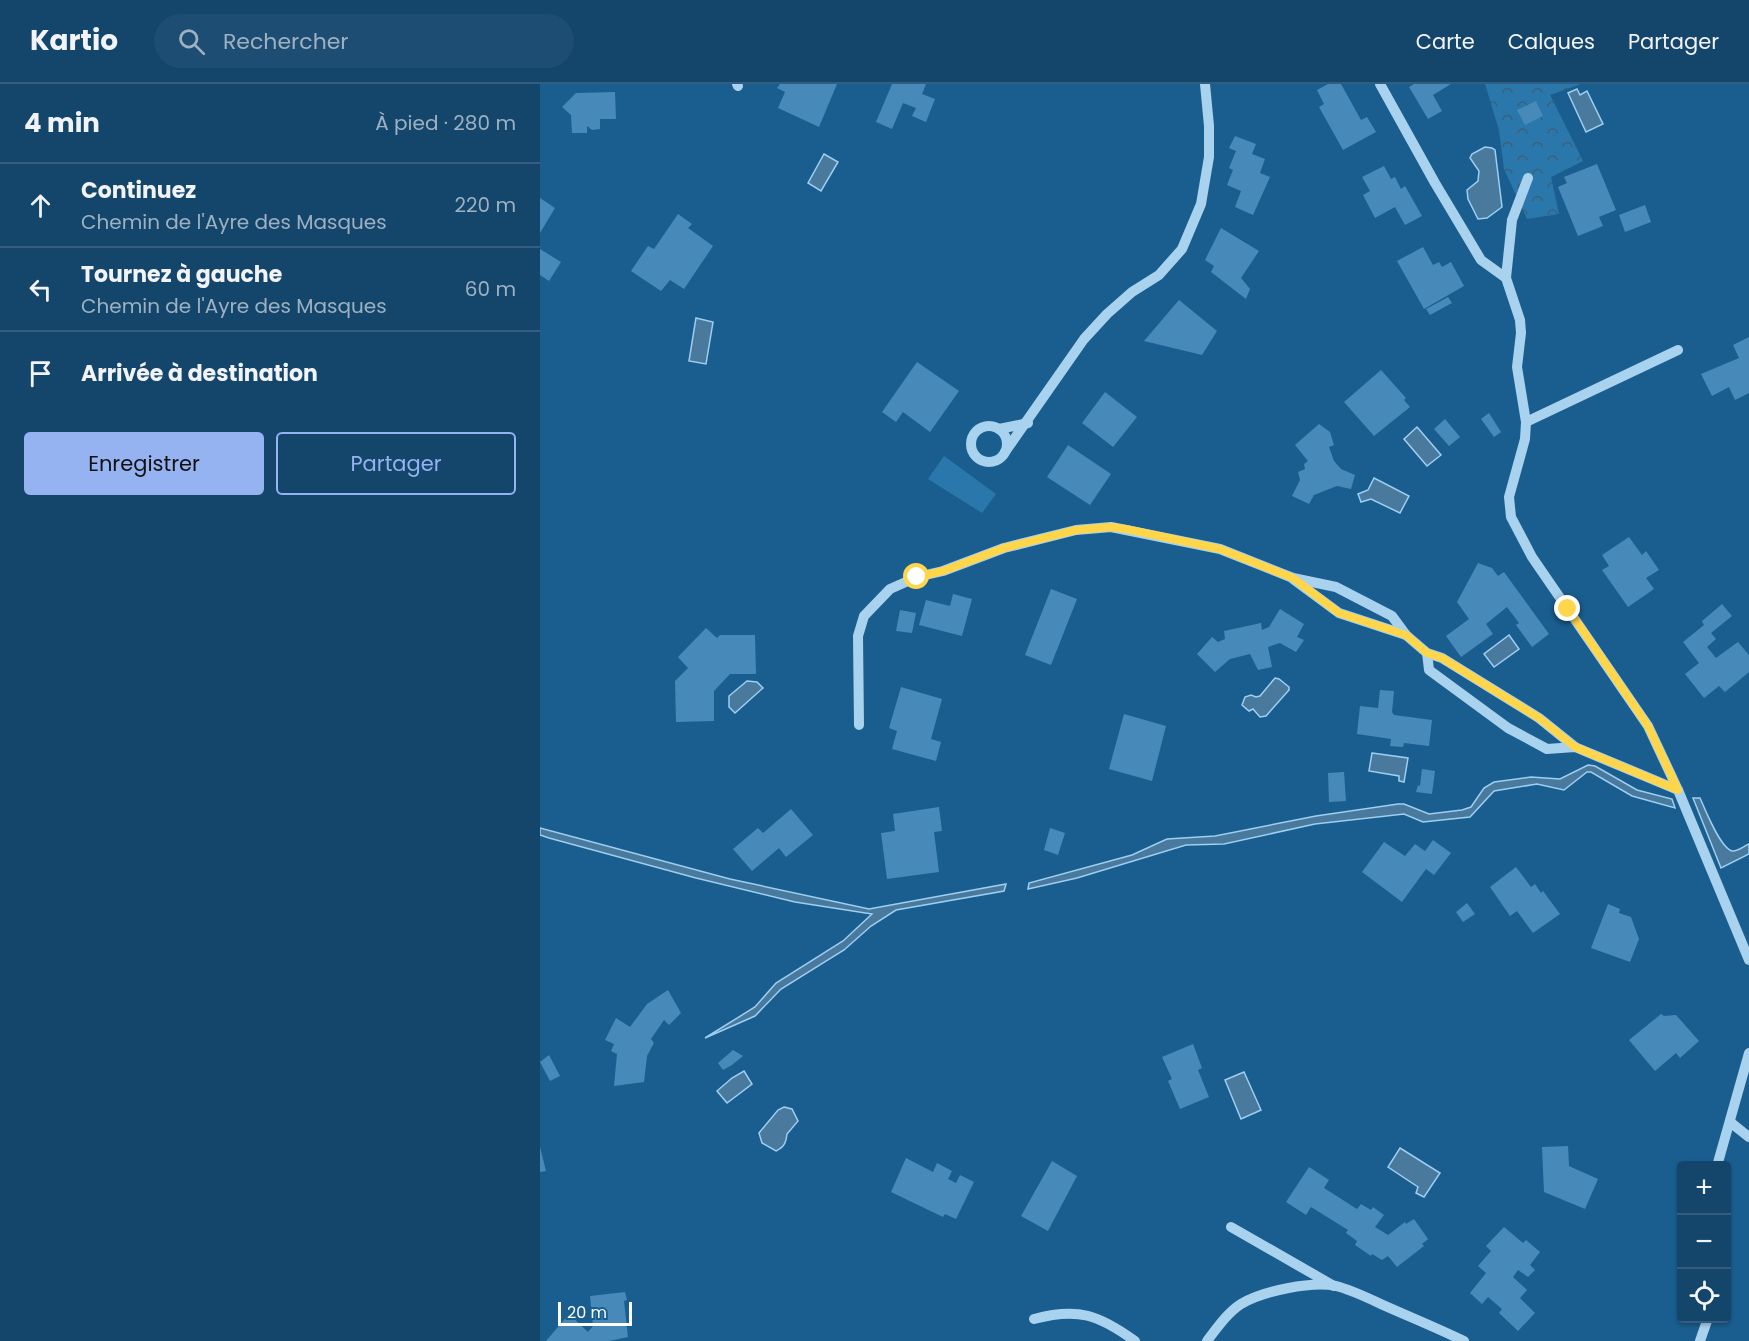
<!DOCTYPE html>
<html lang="fr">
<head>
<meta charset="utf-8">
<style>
	:root { --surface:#14466c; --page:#1d4d72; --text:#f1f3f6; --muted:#9db1c2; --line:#335e7f; --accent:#95b2f1 }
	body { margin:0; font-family:Poppins,sans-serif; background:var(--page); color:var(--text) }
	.controls { position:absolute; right:18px; bottom:18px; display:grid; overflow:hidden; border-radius:6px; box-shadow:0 2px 4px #0004 }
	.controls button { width:54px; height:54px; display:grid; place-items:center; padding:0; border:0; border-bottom:2px solid var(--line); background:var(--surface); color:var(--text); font:30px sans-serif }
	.scale { position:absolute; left:18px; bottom:15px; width:74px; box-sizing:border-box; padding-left:6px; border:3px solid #fff; border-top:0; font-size:16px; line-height:21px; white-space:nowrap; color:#fff; -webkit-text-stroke:4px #1a5e90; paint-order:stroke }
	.stop { position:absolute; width:18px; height:18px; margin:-14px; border:4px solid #ffd54a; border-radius:50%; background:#fff }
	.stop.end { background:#ffd54a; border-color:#fff; box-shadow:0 2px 6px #0008 }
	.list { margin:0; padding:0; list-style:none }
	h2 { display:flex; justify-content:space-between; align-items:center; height:78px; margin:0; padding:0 24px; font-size:26px }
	h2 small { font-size:20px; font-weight:400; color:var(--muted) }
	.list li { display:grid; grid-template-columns:39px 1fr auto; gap:18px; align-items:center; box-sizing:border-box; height:84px; padding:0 24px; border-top:2px solid var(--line) }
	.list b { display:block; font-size:22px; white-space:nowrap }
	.list p { margin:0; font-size:20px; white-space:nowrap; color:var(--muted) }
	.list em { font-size:20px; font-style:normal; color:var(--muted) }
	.actions { display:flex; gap:12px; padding:18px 24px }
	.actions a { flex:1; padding:14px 0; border:2px solid var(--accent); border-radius:6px; text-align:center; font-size:21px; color:var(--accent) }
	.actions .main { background:var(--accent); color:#111 }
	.icon { flex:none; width:33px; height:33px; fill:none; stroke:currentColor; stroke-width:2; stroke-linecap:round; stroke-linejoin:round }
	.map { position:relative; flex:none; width:1209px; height:1257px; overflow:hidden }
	header { display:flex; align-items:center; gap:36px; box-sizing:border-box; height:84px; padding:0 30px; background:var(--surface); border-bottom:2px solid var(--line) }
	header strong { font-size:28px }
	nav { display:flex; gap:33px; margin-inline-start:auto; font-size:21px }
	.search { width:420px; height:54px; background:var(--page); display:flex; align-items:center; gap:15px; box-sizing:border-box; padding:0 21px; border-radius:33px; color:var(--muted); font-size:22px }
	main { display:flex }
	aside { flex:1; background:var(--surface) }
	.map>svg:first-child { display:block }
	.green { fill:#2a77ac }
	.forest { fill:url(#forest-crowns) }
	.water { fill:#49799c; stroke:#9ccff1; stroke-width:1.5 }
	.building { fill:#478ab9 }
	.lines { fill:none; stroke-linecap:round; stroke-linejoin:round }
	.minor { stroke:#a9d2ee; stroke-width:10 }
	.route { stroke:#ffd54a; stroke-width:8 }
</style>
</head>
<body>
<header>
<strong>Kartio</strong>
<div class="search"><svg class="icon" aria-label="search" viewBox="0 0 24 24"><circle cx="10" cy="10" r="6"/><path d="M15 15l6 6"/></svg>Rechercher</div>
<nav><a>Carte</a><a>Calques</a><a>Partager</a></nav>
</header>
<main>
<aside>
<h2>4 min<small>À pied · 280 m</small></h2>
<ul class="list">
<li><svg class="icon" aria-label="ahead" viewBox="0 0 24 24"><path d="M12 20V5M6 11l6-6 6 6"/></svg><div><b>Continuez</b><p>Chemin de l'Ayre des Masques</p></div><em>220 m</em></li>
<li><svg class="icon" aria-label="left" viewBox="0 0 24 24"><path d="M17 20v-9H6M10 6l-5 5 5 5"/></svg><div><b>Tournez à gauche</b><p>Chemin de l'Ayre des Masques</p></div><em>60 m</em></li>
<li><svg class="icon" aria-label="arrive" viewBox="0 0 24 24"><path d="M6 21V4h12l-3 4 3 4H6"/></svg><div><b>Arrivée à destination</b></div></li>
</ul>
<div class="actions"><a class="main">Enregistrer</a><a>Partager</a></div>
</aside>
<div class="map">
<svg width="1209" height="1257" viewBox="0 0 1209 1257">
	<defs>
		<pattern id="forest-crowns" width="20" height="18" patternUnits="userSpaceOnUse" patternTransform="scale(1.5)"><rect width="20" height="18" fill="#2a77ac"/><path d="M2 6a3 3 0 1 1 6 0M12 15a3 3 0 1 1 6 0" fill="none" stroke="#3d5f77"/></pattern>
	</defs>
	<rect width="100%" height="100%" fill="#1a5e90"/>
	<path class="green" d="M404 372 456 410 442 429 388 395Z"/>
	<path class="forest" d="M945 0H1041L1010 11 1043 77 1011 93 1019 130 987 135 964 85 959 46Z"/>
	<g class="water">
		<path d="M1037 5 1040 11 1047 7 1063 40 1046 48 1028 9Z"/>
		<path d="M945 63 952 64 955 66 962 123 947 134 938 135 928 115 927 106 938 97 939 87 930 74 932 70Z"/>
		<path d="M284 70 298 78 281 107 268 99Z"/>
		<path d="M156 234 173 238 166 280 149 277Z"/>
		<path d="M877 343 901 371 887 382 864 355Z"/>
		<path d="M834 394 869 412 860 429 831 415 821 418 818 410 828 406Z"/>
		<path d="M969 551 979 565 954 583 944 570Z"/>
		<path d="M735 594 739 595 749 603V606L726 632 720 633 713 625 709 627 702 621 705 613 711 611 716 613 720 612Z"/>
		<path d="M207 597 217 598 223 604 195 629 189 623V612Z"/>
		<path d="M832 669 868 674 864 698 859 697V692L829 687Z"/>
		<path d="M1048 681 1055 682 1097 706 1132 715 1135 724 1092 712 1051 688H1047L1024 706 997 700 954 707 930 733 883 738 864 730 775 740 684 760 646 761 537 794 488 805 489 799 592 771 627 755 675 752 776 732 858 720H864L889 730 922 726 931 723 944 704 954 698 991 693 1020 695Z"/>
		<path d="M1153 714H1160C1165 725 1180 764 1192 767 1197 768 1204 762 1209 760V770L1181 784Z"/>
		<path d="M0 744 190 795 329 825 466 800 464 807 356 826 331 842 304 866 241 905 215 932 165 954 215 923 236 899 303 857 332 830 255 818 156 794 9 754 0 751Z"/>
		<path d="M204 987 212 1000 187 1019 177 1007 192 994Z"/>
		<path d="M704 988 721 1026 701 1035 685 996Z"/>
		<path d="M244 1023 252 1025 258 1037 247 1050C246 1059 244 1063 236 1067L222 1059 219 1049 238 1026Z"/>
		<path d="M860 1064 900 1089 884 1113 876 1109 878 1103 848 1083Z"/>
	</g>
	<g class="building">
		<path d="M240 0H297L279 43 238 24 245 8 237 4Z"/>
		<path d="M352 0H386L382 10 395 15 386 38 372 32 376 24 363 19 352 45 336 38Z"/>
		<path d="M788 0H801L821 36 827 33 836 48 803 66 779 23 784 20 777 6Z"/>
		<path d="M874 0H911L893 11 902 27 888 35 869 3Z"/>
		<path d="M75 8 76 35H60V45L52 46 47 42V49H32L31 31 22 23 36 9Z"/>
		<path d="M996 17 1003 32 985 41 977 26Z"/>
		<path d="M695 52 716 60 712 70 725 75 720 89 730 93 713 131 695 123 701 107 687 101 693 86 689 84 696 67 689 64Z"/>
		<path d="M1057 80 1076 126 1059 133 1063 142 1038 152 1018 103 1027 99 1024 93Z"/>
		<path d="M844 82 851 95 855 93 861 105 865 102 882 132 865 141 855 123 835 134 823 111 830 107 822 93Z"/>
		<path d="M0 114 15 124 0 149Z"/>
		<path d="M1105 121 1111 138 1085 148 1079 131Z"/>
		<path d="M138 130 152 140 148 144 173 162 144 205 130 196 121 207 91 187 108 162 114 165Z"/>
		<path d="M681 144 719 167 701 194 710 205 706 215 671 188 674 182 665 176Z"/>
		<path d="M883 163 893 181 899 178 902 183 911 178 924 202 884 225 857 177Z"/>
		<path d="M0 165 21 178 9 197 0 191Z"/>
		<path d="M908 213 912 219 890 231 886 225Z"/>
		<path d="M639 216 677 247 662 271 604 257Z"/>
		<path d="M1209 253V309L1195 316 1189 303 1172 312 1161 290 1199 274 1193 261Z"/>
		<path d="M377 278 419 307 390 348 363 328 356 338 342 328Z"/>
		<path d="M841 286 866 314 864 316 870 323 834 352 804 318Z"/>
		<path d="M565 308 597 333 573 363 542 339Z"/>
		<path d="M949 329 961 348 954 353 941 335Z"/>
		<path d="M905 335 920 353 909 362 894 345Z"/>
		<path d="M779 340 790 348 794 361 789 363 794 377 801 385 815 391 811 405 797 402 774 411 769 420 752 412 760 396 758 388 765 385 764 380 768 377 755 361Z"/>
		<path d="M528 361 571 390 550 421 507 393Z"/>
		<path d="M1089 453 1102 471 1106 467 1119 486 1106 494 1114 505 1088 523 1062 486 1069 482 1062 471Z"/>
		<path d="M938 479 952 484 958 492 964 488 1009 550 992 563 976 541 979 539 967 523 946 540 953 550 921 573 906 552 929 535 917 518Z"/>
		<path d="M511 505 537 515 511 581 485 571Z"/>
		<path d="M413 510 432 515 422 552 379 541 386 516 410 522Z"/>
		<path d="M1182 520 1192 532 1171 549 1176 555 1167 563 1176 574 1198 558 1209 571V588L1185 608 1179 602 1164 614 1145 590 1159 579 1143 558 1164 541 1162 537Z"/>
		<path d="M740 525 764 540 757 553 764 556 756 568 740 559 728 563 732 583 718 586 710 570 690 575 675 588 657 570 672 553 678 558 685 555 684 547 721 539 722 546 729 543Z"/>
		<path d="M360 526 376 529 372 549 356 547Z"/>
		<path d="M166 544 177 554 180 551H215L216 590H190L174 607V637L136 638 135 597 148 584 138 573Z"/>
		<path d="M361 603 402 615 391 655 401 658 396 677 352 665 357 647 349 644Z"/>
		<path d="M840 606 854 607 852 628 854 631 892 636 889 662 864 659 863 663 850 662 851 655 817 650 820 622 838 624Z"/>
		<path d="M584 630 626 642 612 697 569 685Z"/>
		<path d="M882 685 895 687 892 710 876 708 878 701 880 702Z"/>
		<path d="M804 688 806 717 789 718 788 689Z"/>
		<path d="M399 723 402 747 394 748 399 788 347 795 341 749 355 747 353 730Z"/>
		<path d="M251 725 273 751 246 773 239 764 212 787 193 765 218 744 223 749Z"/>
		<path d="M510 744 525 749 518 771 504 766Z"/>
		<path d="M893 756 911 769 894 791 886 785 862 818 822 788 844 758 865 772 875 760 885 767Z"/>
		<path d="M976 783 991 803 995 800 1001 809 1003 807 1020 830 993 849 977 827 970 832 950 803Z"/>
		<path d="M927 819 935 830 923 838 916 828Z"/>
		<path d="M1068 820 1080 825 1079 829 1091 833 1099 855 1090 878 1051 864Z"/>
		<path d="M128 906 141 929 129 941 124 936 111 955 114 959 107 972 104 998 74 1002 77 970 71 967 74 960 65 956 76 934 90 943 107 920Z"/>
		<path d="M1121 930 1124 932 1136 931 1159 957 1140 974 1136 969 1115 987 1089 956Z"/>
		<path d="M653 960 662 984 658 986 669 1013 640 1025 628 997 632 995 622 973Z"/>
		<path d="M193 966 203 972 192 981 183 986 178 979Z"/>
		<path d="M9 971 20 992 10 997 0 978Z"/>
		<path d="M1028 1062 1029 1082 1058 1095 1045 1125 1004 1108 1002 1063Z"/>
		<path d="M0 1063 6 1087 0 1088Z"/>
		<path d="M366 1074 393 1088 397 1079 412 1087 408 1095 416 1099 420 1091 434 1098 416 1135 405 1130 403 1133 351 1108Z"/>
		<path d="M512 1077 537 1092 508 1147 481 1132Z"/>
		<path d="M769 1083 789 1096 784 1104 817 1125 821 1120 831 1126 833 1123 844 1131 835 1143 848 1151 865 1138 866 1140 874 1135 888 1155 882 1160 884 1162 857 1183 848 1172 842 1176 832 1170 831 1172 815 1161 817 1157 806 1149 808 1146 771 1123 766 1131 746 1118Z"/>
		<path d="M964 1143 983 1159 986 1156 1000 1168 990 1181 995 1186 988 1193 978 1186 973 1193 987 1206 980 1214 995 1229 978 1247 959 1229 962 1225 948 1213 942 1220 930 1209 946 1189 938 1182 951 1167 946 1162Z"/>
		<path d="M85 1208 87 1216 84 1217 88 1253 69 1257H6L29 1230 48 1248 53 1242 50 1212Z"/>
	</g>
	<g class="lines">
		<g class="minor">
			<path d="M197 0 198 2"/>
			<path d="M840 0 895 99 941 176 966 194"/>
			<path d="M988 94 972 136 966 194 980 236 981 249 977 283 986 338 985 355 969 413 971 433 992 473 1108 642 1138 706 1209 876"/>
			<path d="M986 338 1138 266"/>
			<circle cx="449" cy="360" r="18"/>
			<path d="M459 345 488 339"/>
			<path d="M465 368 544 255 567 230 592 208 619 191 642 165 661 120 669 73V42L665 0"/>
			<path d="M753 495 799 529 866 551"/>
			<path d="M887 569 889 586 968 644 1007 665 1035 663 1138 706"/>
			<path d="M319 641 318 552 324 532 350 505 377 493 403 487 464 464 536 446 571 443 680 465 753 494 796 503 852 532 866 551 887 569 902 574 999 634 1035 663"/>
			<path d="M1190 1038 1209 1053"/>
			<path d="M1177 1082 1209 969"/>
			<path d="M691 1143 794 1202"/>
			<path d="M494 1235C538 1223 559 1231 595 1257"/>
			<path d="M667 1257C677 1244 687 1229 701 1220 722 1207 772 1197 796 1202 812 1206 828 1214 843 1221 870 1233 897 1244 924 1257"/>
			<path d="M1160 1257 1168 1234"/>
		</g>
	</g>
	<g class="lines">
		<path class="route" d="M377 493 403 487 464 464 536 446 571 443 586 445 680 465 753 494 799 529 866 551 887 569 902 574 999 634 1035 663 1138 706 1108 642 1028 525"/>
	</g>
</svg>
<div class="controls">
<button>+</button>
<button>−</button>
<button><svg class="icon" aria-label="locate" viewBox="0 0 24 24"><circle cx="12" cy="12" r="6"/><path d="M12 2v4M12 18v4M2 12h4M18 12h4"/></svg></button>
</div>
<div class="scale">20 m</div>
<div class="stop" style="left:377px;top:493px"></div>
<div class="stop end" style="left:1028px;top:525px"></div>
</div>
</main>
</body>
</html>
